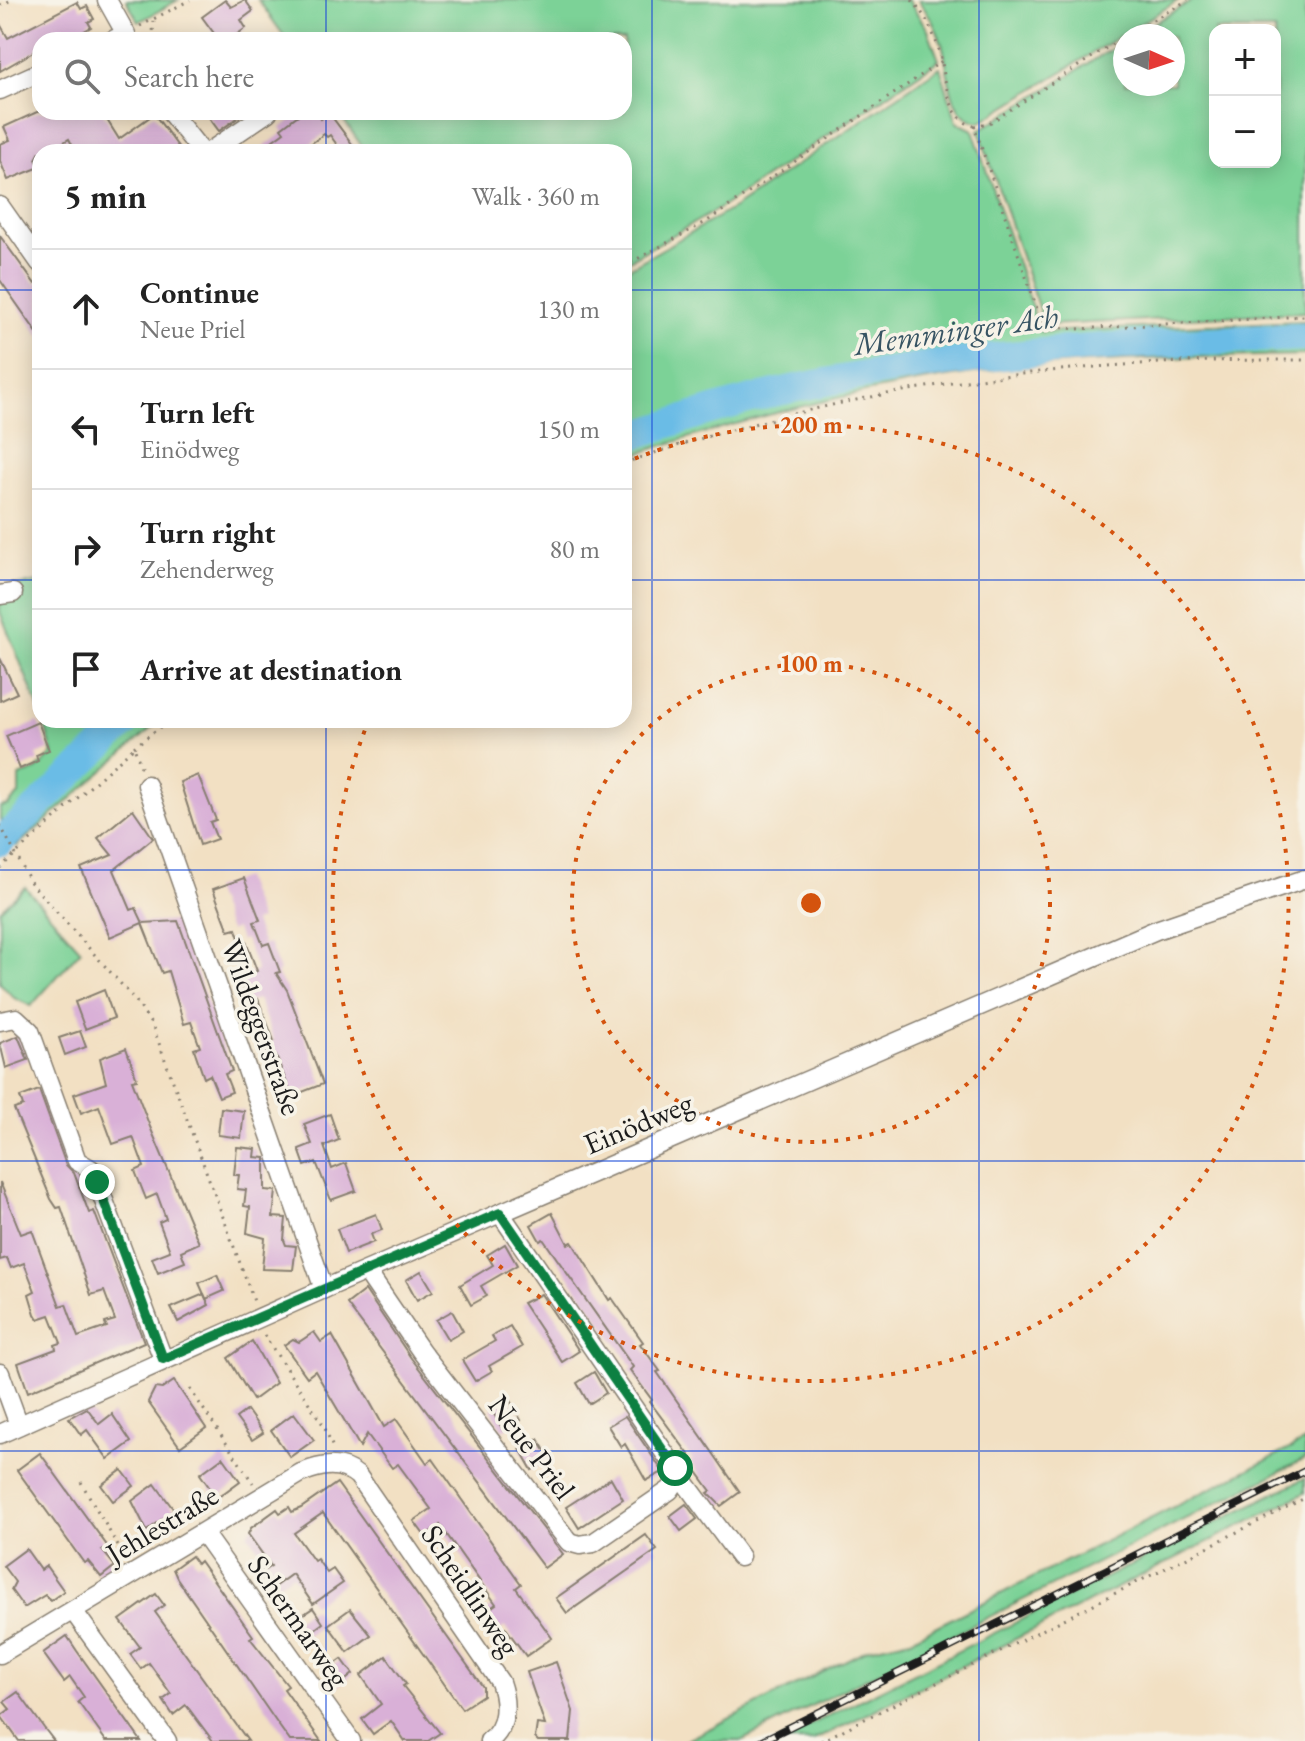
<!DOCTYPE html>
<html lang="en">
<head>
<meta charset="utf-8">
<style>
	:root { --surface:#fff; --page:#f2f2f2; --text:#222; --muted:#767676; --line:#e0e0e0 }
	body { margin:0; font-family:"EB Garamond",serif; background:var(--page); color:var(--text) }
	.controls { position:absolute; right:24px; top:24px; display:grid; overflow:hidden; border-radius:16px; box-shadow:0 4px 20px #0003 }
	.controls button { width:72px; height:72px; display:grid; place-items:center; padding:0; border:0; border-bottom:2px solid var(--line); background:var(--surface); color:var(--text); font:40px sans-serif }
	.compass { position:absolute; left:1113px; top:24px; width:72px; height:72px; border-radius:50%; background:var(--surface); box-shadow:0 4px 20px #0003; rotate:93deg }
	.stop { position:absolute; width:24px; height:24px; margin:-18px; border:6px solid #0b8043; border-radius:50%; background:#fff }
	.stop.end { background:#0b8043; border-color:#fff; box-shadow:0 2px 8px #0008 }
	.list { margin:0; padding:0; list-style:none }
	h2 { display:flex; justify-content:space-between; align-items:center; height:104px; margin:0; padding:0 32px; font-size:34px }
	h2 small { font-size:26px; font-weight:400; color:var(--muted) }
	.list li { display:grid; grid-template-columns:52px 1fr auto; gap:24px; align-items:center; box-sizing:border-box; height:120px; padding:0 32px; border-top:2px solid var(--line) }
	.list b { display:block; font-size:30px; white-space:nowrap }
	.list p { margin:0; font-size:26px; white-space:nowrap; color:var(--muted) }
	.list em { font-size:26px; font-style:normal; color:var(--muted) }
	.icon { flex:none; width:44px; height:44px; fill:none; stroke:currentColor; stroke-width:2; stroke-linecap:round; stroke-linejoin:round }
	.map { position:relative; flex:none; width:1305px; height:1741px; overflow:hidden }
	.search { position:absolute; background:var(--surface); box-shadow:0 4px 20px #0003; left:32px; top:32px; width:600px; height:88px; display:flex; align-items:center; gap:20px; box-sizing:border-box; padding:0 28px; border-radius:24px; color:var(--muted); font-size:30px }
	.panel { position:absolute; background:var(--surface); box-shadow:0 4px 20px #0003; left:32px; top:144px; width:600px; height:584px; border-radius:24px }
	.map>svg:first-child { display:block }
	.green { fill:#7bd297; stroke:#4c775a; stroke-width:2; fill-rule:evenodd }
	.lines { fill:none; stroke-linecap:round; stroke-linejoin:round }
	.river { stroke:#6abce6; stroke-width:28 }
	.building { fill:#d9b0d7 }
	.minor-casing { stroke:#877e70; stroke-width:21 }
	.path { stroke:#877e70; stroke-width:3; stroke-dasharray:2 6; stroke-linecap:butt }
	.minor { stroke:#fff; stroke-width:18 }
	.rail-casing { stroke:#1c1c1c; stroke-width:8 }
	.rail { stroke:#f7f3e8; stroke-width:5; stroke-dasharray:15; stroke-linecap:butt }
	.route { stroke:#0b8043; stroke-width:10 }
	.grid { fill:none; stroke:#1d4ed8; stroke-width:2; stroke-opacity:0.55 }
	.ring { fill:none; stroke:#d4530e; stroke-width:4; stroke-dasharray:4 8 }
	.labels { text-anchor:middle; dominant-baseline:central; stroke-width:7; stroke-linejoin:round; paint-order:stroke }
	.street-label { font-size:30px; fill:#1c1c1c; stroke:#f7f3e8 }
	.water-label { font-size:32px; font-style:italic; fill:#375463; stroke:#f7f3e8 }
	.centre { fill:#d4530e; stroke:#f7f3e8; stroke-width:4 }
	.ring-label { font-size:24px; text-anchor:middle; font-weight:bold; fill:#d4530e; stroke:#f7f3e8; stroke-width:7; stroke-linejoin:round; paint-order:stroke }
</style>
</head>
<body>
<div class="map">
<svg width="1305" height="1741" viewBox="0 0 1305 1741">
	<rect width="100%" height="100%" fill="#f7f3e8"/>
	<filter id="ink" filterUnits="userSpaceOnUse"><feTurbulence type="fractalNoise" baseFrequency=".0125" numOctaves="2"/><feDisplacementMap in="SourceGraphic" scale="16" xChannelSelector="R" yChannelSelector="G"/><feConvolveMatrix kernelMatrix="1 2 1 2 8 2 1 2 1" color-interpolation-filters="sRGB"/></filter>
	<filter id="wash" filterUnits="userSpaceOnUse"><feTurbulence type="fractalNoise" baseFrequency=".006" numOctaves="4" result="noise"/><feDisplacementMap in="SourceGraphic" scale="32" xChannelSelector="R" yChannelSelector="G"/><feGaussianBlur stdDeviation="1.8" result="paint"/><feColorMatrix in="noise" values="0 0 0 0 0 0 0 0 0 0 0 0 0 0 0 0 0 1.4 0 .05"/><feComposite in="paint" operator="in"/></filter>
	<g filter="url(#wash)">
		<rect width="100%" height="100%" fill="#f2e0c3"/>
		<g class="green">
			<path d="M126 0H178L139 22Z"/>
			<path d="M258 0H908L928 30 939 60 722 207 624 263V152H366L338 112H624V40H287Z"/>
			<path d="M918 0H1179L980 122C946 118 950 69 942 44 937 27 928 13 918 0Z"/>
			<path d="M1193 0H1305V312L1050 325 1041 316 979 130 1125 41V84H1173V36H1132ZM1215 30H1275V162H1215Z"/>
			<path d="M940 67 957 122 973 130 1040 332 1305 321V355C1202 357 1099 358 996 370 868 386 745 418 624 458V271L735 207Z"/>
			<path d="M40 582V711L0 612V588Z"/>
			<path d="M43 720H161L17 846 0 819V807L8 805 19 794V776L36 770 53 753Z"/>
			<path d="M25 887 81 950 31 1006 14 998 0 983V910Z"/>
			<path d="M1305 1441V1459L741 1741H685L868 1649 911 1639Z"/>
			<path d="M1305 1478V1493L813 1741H778Z"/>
		</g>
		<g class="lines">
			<g class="river">
				<path d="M624 439C686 418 752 396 816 384 978 352 1141 342 1305 337"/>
				<path d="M0 842 129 720"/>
			</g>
		</g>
		<g id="blocks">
			<g class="building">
				<path d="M225 0 231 7 245 0 253 11 241 20 246 28 229 40H219L202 17Z"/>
				<path d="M77 2 81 9 87 6 94 19 88 22 91 27 69 40H40V48L0 71V24L8 38Z"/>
				<path d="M37 112H102L119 139 154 114 182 152H76L69 139 47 152H40L36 159 40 167 8 180 0 161V144L10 140 4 127Z"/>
				<path d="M205 112H246L219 131Z"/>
				<path d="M302 112H316L321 119 329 113 358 152H342L330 135 327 137 324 134 300 152H257L284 132 281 128Z"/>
				<path d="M0 236 35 284 40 280V337L0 280Z"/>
				<path d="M0 658 17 693 0 701Z"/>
				<path d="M38 722 49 750 36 755 38 761 20 769 6 736Z"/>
				<path d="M198 775 216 820 210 822 217 839 200 845 180 782Z"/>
				<path d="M133 809 153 838 114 870 131 910 136 908 143 923 178 921 232 1071 225 1074 232 1092 219 1097 210 1075 204 1078 194 1049 200 1047 191 1022 184 1024 168 971 162 973 142 923 110 937 81 868 112 855 98 838Z"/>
				<path d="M244 878 260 920 254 922 263 945 269 943 280 972 276 973 287 990 323 1084 292 1096 276 1056 268 1059 262 1045 274 1041 258 999 248 1002 239 978 257 971 245 939 240 941 236 929 229 931 213 889Z"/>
				<path d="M104 990 114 1018 85 1029 75 1002Z"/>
				<path d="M80 1031 86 1047 65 1055 59 1038Z"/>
				<path d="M18 1036 28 1060 6 1068 0 1043Z"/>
				<path d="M126 1048 137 1079 132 1080 150 1127 199 1243 181 1251 185 1262 158 1273 152 1258 170 1251 159 1222 166 1219 157 1194 146 1199 135 1171 144 1167 133 1137 113 1144 99 1106 81 1113 74 1094 106 1083 100 1058Z"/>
				<path d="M39 1090 66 1165 74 1173 89 1213 94 1211 144 1342 28 1392 18 1363 56 1349 55 1345 61 1343 50 1315 38 1319 35 1314 29 1294 35 1291 24 1263 11 1268 7 1258 0 1260V1182L21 1234 32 1230 60 1306 66 1304 78 1337 107 1327 105 1323 115 1320 104 1291 91 1295 61 1207 57 1208 51 1199 14 1109 23 1106 20 1097Z"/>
				<path d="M221 1108 244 1111 241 1138 218 1135Z"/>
				<path d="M330 1114 339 1140 324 1146 332 1169 346 1163 356 1191 331 1200 316 1162 305 1166 299 1149 312 1144 304 1124Z"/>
				<path d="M237 1147 256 1149 255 1157 265 1158V1190L276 1191 273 1217 286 1218 284 1240 286 1245 296 1246 293 1270 262 1269 265 1238 247 1233 250 1207 244 1206 246 1190 237 1189 239 1175H234Z"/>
				<path d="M552 1213 568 1244 572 1242 609 1300 612 1298 643 1342 640 1344 660 1371 657 1372 740 1492 721 1506 708 1493 711 1491 690 1462 693 1460 650 1402 652 1400 630 1370 633 1367 543 1239 540 1241 531 1225Z"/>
				<path d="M376 1214 382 1230 371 1234 374 1242 346 1253 337 1229Z"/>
				<path d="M505 1244 517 1265 481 1286 487 1296 471 1305 460 1285 493 1265 487 1255Z"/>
				<path d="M421 1271 433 1291 417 1300 406 1280Z"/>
				<path d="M217 1275 224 1291 206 1299 199 1283Z"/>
				<path d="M365 1290 411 1358 563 1554 544 1568 347 1304Z"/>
				<path d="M204 1294 209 1305 178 1322 171 1308Z"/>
				<path d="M541 1294 579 1351 562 1362 523 1303Z"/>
				<path d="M452 1311 463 1331 448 1340 436 1320Z"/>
				<path d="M510 1326 522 1347 489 1366 492 1371 475 1381 462 1360 495 1341 492 1336Z"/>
				<path d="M314 1332 321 1342 332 1335 384 1427 396 1419 427 1463 433 1459 521 1584 516 1588 552 1638 526 1656 505 1627 494 1634 481 1615 496 1604 440 1525 425 1536 414 1521 431 1509 398 1464 392 1468 367 1434 360 1447 315 1371 307 1377 284 1345 293 1339 299 1342Z"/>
				<path d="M252 1341 276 1383 253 1400 228 1358Z"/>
				<path d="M594 1372 606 1393 589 1404 577 1383Z"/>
				<path d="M174 1381 206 1428 180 1447 148 1402 155 1388 162 1389Z"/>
				<path d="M509 1399 521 1420 503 1430 491 1409Z"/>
				<path d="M87 1408 99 1424 112 1414 131 1442 108 1459 87 1430 81 1435 69 1418Z"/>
				<path d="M247 1410 263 1433 252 1440 236 1418Z"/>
				<path d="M294 1413 314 1440 290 1457 271 1430Z"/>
				<path d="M625 1416 663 1472 646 1481 625 1444 621 1447 608 1426Z"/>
				<path d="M538 1439 550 1459 532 1470 520 1449Z"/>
				<path d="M40 1453 108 1547 102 1550 115 1566 101 1577 88 1561 84 1563 17 1470Z"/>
				<path d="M223 1457 240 1481 217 1498 200 1474Z"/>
				<path d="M122 1470 134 1486 113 1501 101 1485Z"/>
				<path d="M611 1478 623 1499 579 1528 566 1507Z"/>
				<path d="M337 1483 483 1687V1695L462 1709 323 1513 294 1533 314 1561 317 1559 327 1573 333 1569 343 1583 313 1604 292 1574 271 1589 260 1573 271 1566 248 1534 251 1528 277 1509 280 1513 289 1507 292 1512 301 1508Z"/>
				<path d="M155 1484 174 1510 147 1531 132 1501Z"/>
				<path d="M686 1504 697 1519 681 1531 670 1516Z"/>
				<path d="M646 1535 657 1550 567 1613 556 1598Z"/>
				<path d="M26 1549 41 1570 46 1566 64 1591 50 1601 45 1595 24 1608 11 1590 15 1582 3 1566Z"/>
				<path d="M191 1556 197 1564 200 1561 253 1636 250 1638 288 1686 284 1689 321 1741H290L277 1723 177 1578 173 1569Z"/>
				<path d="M156 1594 164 1605 155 1612 248 1741H213L186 1705 173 1715 163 1700 171 1694 149 1663 141 1669 130 1654 140 1647 120 1620Z"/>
				<path d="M313 1608 323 1623 307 1635 295 1620Z"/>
				<path d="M350 1609 371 1635 348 1652 328 1625Z"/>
				<path d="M67 1636 77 1651 141 1741H106L88 1716 78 1702 84 1697 70 1677 64 1682 43 1653Z"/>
				<path d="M386 1656 406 1684 403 1686 440 1733 428 1741H405L391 1721 373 1734 362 1719 381 1704 361 1675Z"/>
				<path d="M342 1659 353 1674 337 1687 325 1671Z"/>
				<path d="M556 1662 573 1711 570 1741H538L535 1738 537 1724 545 1725 527 1672Z"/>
				<path d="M18 1692 44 1728 54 1741H19L1 1716 10 1709 4 1702Z"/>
			</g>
		</g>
	</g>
	<g filter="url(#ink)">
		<use href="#blocks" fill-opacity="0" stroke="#877e70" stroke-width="2"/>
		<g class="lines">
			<defs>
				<g id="minor">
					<path d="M107 0 126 34 113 40"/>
					<path d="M0 90 40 72"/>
					<path d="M170 112 202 152"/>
					<path d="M209 152 268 112"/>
					<path d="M0 206 40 263"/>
					<path d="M0 595 13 593"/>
					<path d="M147 785 324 1289"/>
					<path d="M0 1021 16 1018 30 1031 77 1161 91 1169 97 1182 163 1359"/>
					<path d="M367 1272 421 1351 569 1542 580 1545 593 1543 670 1490 676 1481 675 1468 500 1213"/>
					<path d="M0 1373 19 1425"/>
					<path d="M0 1434 324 1289 1156 930 1305 879"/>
					<path d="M675 1469 740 1557"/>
					<path d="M203 1533 351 1741"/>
					<path d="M74 1612 167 1741"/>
					<path d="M0 1654 301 1473C321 1465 340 1461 358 1476L500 1682C507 1702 508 1727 489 1741"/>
				</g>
			</defs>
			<use href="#minor" class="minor-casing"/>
			<g class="path">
				<path d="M912 0C925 15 933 31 939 50 946 74 945 119 974 126L1043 326 1077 329 1305 316"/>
				<path d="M0 5 12 0"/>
				<path d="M140 26 190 0"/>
				<path d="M1125 36 1188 0"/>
				<path d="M141 40 153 33 154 19"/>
				<path d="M974 126 991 122 1125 36"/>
				<path d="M624 266 706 222 942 61"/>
				<path d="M624 463C855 385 1062 359 1305 360"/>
				<path d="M134 747 169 720"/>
				<path d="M0 825 31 883 136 1001 153 1027 255 1304"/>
				<path d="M0 868 134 747 142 770"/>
				<path d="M264 1335 324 1426 333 1448"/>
				<path d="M190 1389 253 1483"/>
				<path d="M81 1482 126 1560"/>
				<path d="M821 1741 1305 1498"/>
			</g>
			<use href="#minor" class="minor"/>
			<defs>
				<path id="rail" d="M761 1741 1305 1471"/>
			</defs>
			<use href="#rail" class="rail-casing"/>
			<use href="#rail" class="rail"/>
		</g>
	</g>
	<g class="lines" filter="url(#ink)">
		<path class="route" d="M97 1182 163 1359 500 1213 675 1468"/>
	</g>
	<path class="grid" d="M326 0V40M652 0V1741M979 0V1741M326 112V152M0 290H40M624 290H1305M0 580H40M624 580H1305M326 720V1741M0 870H1305M0 1161H1305M0 1451H1305"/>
	<g class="ring">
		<circle cx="811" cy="903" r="239"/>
		<path d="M624 463A478 478 0 1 1 369 720"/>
	</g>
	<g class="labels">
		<g class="street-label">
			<text transform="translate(262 1027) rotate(70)">Wildeggerstraße</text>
			<text transform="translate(638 1123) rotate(-23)">Einödweg</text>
			<text transform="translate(532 1447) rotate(53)">Neue Priel</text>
			<text transform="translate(162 1524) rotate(-31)">Jehlestraße</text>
			<text transform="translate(471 1590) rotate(56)">Scheidlinweg</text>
			<text transform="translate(299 1621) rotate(55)">Schermarweg</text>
		</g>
		<g class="water-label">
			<text transform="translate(956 330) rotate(-8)">Memminger Ach</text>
		</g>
	</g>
	<circle cx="811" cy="903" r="12" class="centre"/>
	<g class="ring-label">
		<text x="811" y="433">200 m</text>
		<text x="811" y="672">100 m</text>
	</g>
</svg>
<div class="controls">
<button>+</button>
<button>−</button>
</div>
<svg class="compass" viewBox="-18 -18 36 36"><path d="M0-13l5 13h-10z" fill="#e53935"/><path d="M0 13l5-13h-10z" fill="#767676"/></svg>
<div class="stop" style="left:675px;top:1468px"></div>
<div class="stop end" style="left:97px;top:1182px"></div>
<div class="search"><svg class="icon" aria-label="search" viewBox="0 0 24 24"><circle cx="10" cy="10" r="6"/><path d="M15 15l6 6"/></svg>Search here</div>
<section class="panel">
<h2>5 min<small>Walk · 360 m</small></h2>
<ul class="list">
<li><svg class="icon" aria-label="ahead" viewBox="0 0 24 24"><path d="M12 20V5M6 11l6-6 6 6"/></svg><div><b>Continue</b><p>Neue Priel</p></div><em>130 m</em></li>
<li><svg class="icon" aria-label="left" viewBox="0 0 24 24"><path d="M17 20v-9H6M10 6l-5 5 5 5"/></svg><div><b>Turn left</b><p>Einödweg</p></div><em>150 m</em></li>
<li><svg class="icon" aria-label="right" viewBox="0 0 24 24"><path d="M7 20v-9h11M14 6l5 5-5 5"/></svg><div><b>Turn right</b><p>Zehenderweg</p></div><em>80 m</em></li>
<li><svg class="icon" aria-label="arrive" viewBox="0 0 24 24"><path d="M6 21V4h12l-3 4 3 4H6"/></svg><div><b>Arrive at destination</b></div></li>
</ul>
</section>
</div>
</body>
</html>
